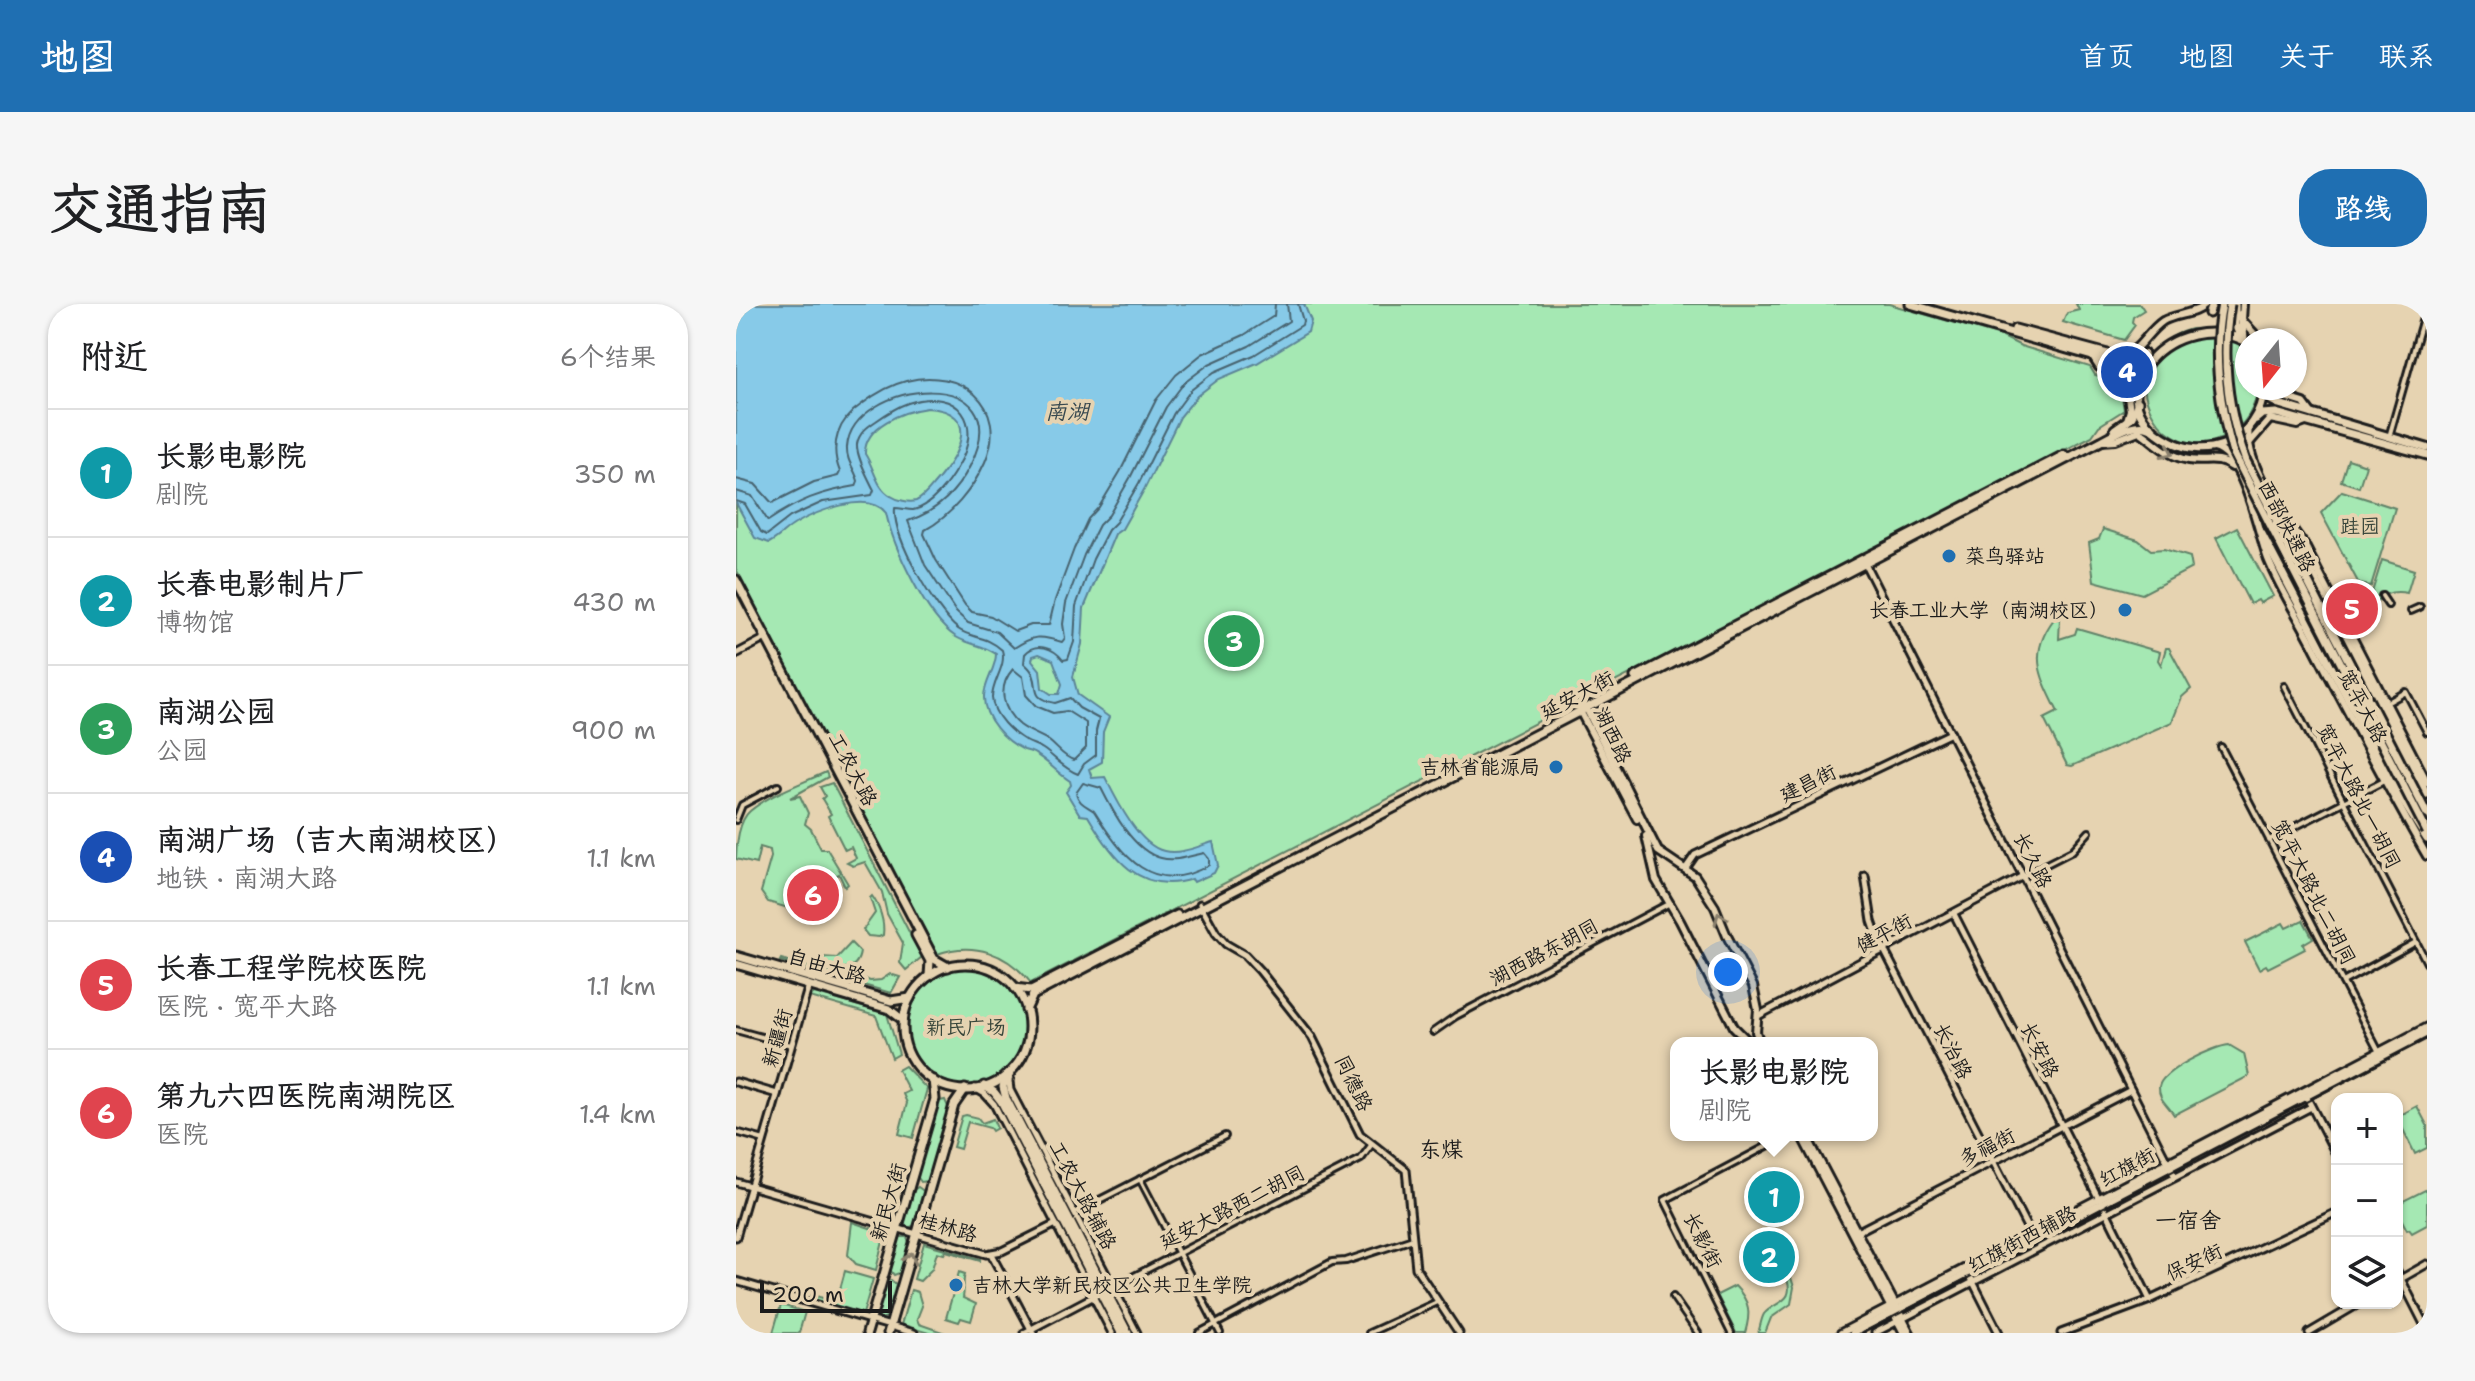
<!DOCTYPE html>
<html lang="zh">
<head>
<meta charset="utf-8">
<style>
	:root { --surface:#fff; --page:#f6f6f6; --text:#202124; --muted:#757577; --line:#e0e0e0; --accent:#1f6fb2 }
	body { margin:0; font-family:"Shantell Sans","LXGW WenKai TC",sans-serif; background:var(--page); color:var(--text) }
	.controls { position:absolute; right:24px; bottom:24px; display:grid; overflow:hidden; border-radius:16px; box-shadow:0 2px 6px #0004 }
	.controls button { width:72px; height:72px; display:grid; place-items:center; padding:0; border:0; border-bottom:2px solid var(--line); background:var(--surface); color:var(--text); font:40px sans-serif }
	.compass { position:absolute; left:1499px; top:24px; width:72px; height:72px; border-radius:50%; background:var(--surface); box-shadow:0 2px 6px #0004; rotate:197deg }
	.scale { position:absolute; left:24px; bottom:20px; width:132px; box-sizing:border-box; padding-left:8px; border:4px solid #1c1c1c; border-top:0; font-size:22px; line-height:28px; white-space:nowrap; color:#1c1c1c; -webkit-text-stroke:6px #e6d3b1; paint-order:stroke }
	.you { position:absolute; left:992px; top:668px; width:28px; height:28px; margin:-20px; border:6px solid #fff; border-radius:50%; background:#1a73e8; box-shadow:0 0 0 12px #1a73e833 }
	.badge { display:grid; place-items:center; width:52px; height:52px; border-radius:50%; background:var(--accent); color:#fff; font-size:26px; font-weight:700 }
	.pin { position:absolute; translate:-50% -50%; border:4px solid #fff; box-shadow:0 2px 8px #0006 }
	.popup { position:absolute; left:934px; top:733px; width:208px; height:104px; box-sizing:border-box; display:grid; place-content:center; border-radius:16px; background:var(--surface); filter:drop-shadow(0 2px 6px #0005); font-size:26px; white-space:nowrap; color:var(--muted) }
	.popup b { font-size:30px; color:var(--text) }
	.popup::after { content:''; position:absolute; left:50%; top:100%; margin-left:-16px; border:16px solid transparent; border-top-color:var(--surface) }
	.list { margin:0; padding:0; list-style:none }
	h2 { display:flex; justify-content:space-between; align-items:center; height:104px; margin:0; padding:0 32px; font-size:34px }
	h2 small { font-size:26px; font-weight:400; color:var(--muted) }
	.list li { display:grid; grid-template-columns:52px 1fr auto; gap:24px; align-items:center; box-sizing:border-box; height:128px; padding:0 32px; border-top:2px solid var(--line) }
	.list b { display:block; font-size:30px; white-space:nowrap }
	.list p { margin:0; font-size:26px; white-space:nowrap; color:var(--muted) }
	.list em { font-size:26px; font-style:normal; color:var(--muted) }
	.icon { flex:none; width:44px; height:44px; fill:none; stroke:currentColor; stroke-width:2; stroke-linecap:round; stroke-linejoin:round }
	.map { position:relative; flex:none; width:1691px; height:1029px; overflow:hidden; border-radius:32px }
	header { display:flex; align-items:center; gap:48px; box-sizing:border-box; height:112px; padding:0 40px; background:var(--accent); color:#fff }
	header strong { font-size:38px }
	nav { display:flex; gap:44px; margin-inline-start:auto; font-size:28px }
	.intro { display:flex; align-items:center; justify-content:space-between; box-sizing:border-box; height:192px; padding:0 48px }
	h1 { margin:0; font-size:56px }
	.button { padding:20px 36px; border-radius:32px; background:var(--accent); color:#fff; font-size:28px; font-weight:700 }
	main { display:flex; gap:48px; padding:0 48px }
	aside { flex:1; background:var(--surface); border-radius:32px; box-shadow:0 2px 6px #0004 }
	.map>svg:first-child { display:block }
	.green { fill:#a5e8b3; stroke:#608268; stroke-width:2 }
	.water { fill:#87cae8; stroke:#5c8496; stroke-width:2; fill-rule:evenodd }
	.lines { fill:none; stroke-linecap:round; stroke-linejoin:round }
	.shore { stroke:#47626e; stroke-width:2 }
	.minor-casing { stroke:#1c1c1c; stroke-width:10 }
	.tertiary-casing { stroke:#1c1c1c; stroke-width:11 }
	.secondary-casing { stroke:#1c1c1c; stroke-width:12 }
	.primary-casing { stroke:#1c1c1c; stroke-width:13 }
	.trunk-casing { stroke:#1c1c1c; stroke-width:13 }
	.minor { stroke:#e6d3b1; stroke-width:4 }
	.tertiary { stroke:#e6d3b1; stroke-width:5 }
	.secondary { stroke:#e6d3b1; stroke-width:6 }
	.primary { stroke:#e6d3b1; stroke-width:7 }
	.trunk { stroke:#e6d3b1; stroke-width:7 }
	.tram { stroke:#1c1c1c; stroke-width:2 }
	.trunk-bridge-casing { stroke:#1c1c1c; stroke-width:13; stroke-linecap:butt }
	.trunk-bridge { stroke:#e6d3b1; stroke-width:7 }
	.oneway { stroke:#8b816e }
	.poi-dot { fill:#1f6fb2; stroke:#e6d3b1; stroke-width:3 }
	.labels { text-anchor:middle; dominant-baseline:central; stroke-width:8; stroke-linejoin:round; paint-order:stroke }
	.street-label { font-size:20px; fill:#1c1c1c; stroke:#e6d3b1 }
	.park-label { font-size:20px; fill:#37453a; stroke:#e6d3b1 }
	.poi-label { font-size:20px; fill:#1c1c1c; stroke:#e6d3b1; text-anchor:start }
	.water-label { font-size:22px; font-style:italic; fill:#37484f; stroke:#e6d3b1 }
	.neighbourhood-label { font-size:22px; fill:#1c1c1c; stroke:#e6d3b1 }
</style>
</head>
<body>
<header>
<strong>地图</strong>
<nav><a>首页</a><a>地图</a><a>关于</a><a>联系</a></nav>
</header>
<div class="intro"><h1>交通指南</h1><a class="button">路线</a></div>
<main>
<aside>
<h2>附近<small>6个结果</small></h2>
<ul class="list">
<li><span class="badge" style="background:#0f9aa8">1</span><div><b>长影电影院</b><p>剧院</p></div><em>350 m</em></li>
<li><span class="badge" style="background:#0f9aa8">2</span><div><b>长春电影制片厂</b><p>博物馆</p></div><em>430 m</em></li>
<li><span class="badge" style="background:#2e9e5b">3</span><div><b>南湖公园</b><p>公园</p></div><em>900 m</em></li>
<li><span class="badge" style="background:#1a4fb4">4</span><div><b>南湖广场（吉大南湖校区）</b><p>地铁 · 南湖大路</p></div><em>1.1 km</em></li>
<li><span class="badge" style="background:#e0444e">5</span><div><b>长春工程学院校医院</b><p>医院 · 宽平大路</p></div><em>1.1 km</em></li>
<li><span class="badge" style="background:#e0444e">6</span><div><b>第九六四医院南湖院区</b><p>医院</p></div><em>1.4 km</em></li>
</ul>
</aside>
<div class="map">
<svg width="1691" height="1029" viewBox="0 0 1691 1029">
	<rect width="100%" height="100%" fill="#e6d3b1"/>
	<filter id="ink" filterUnits="userSpaceOnUse"><feTurbulence type="fractalNoise" baseFrequency=".0125" numOctaves="2"/><feDisplacementMap in="SourceGraphic" scale="16" xChannelSelector="R" yChannelSelector="G"/><feConvolveMatrix kernelMatrix="1 2 1 2 8 2 1 2 1" color-interpolation-filters="sRGB"/></filter>
	<g filter="url(#ink)">
		<g class="green">
			<path d="M0 0H1153L1265 32 1285 42 1354 63 1359 71 1384 78 1388 106 1363 122 1356 132 295 679C271 649 238 637 201 650L0 265Z"/>
			<path d="M1340 0H1404L1408 6 1397 13 1396 18 1399 21 1388 36 1327 18 1331 9 1343 6Z"/>
			<path d="M1455 25C1478 23 1496 31 1511 48V84H1522C1519 103 1511 120 1494 130 1422 173 1364 51 1455 25Z"/>
			<path d="M1612 155 1630 161 1623 183 1605 177Z"/>
			<path d="M1606 187 1659 204 1635 282 1623 280 1585 209Z"/>
			<path d="M1501 223 1537 292 1524 299 1522 296 1514 300 1480 234Z"/>
			<path d="M1367 225 1402 236 1415 246 1428 245 1454 253 1456 264 1406 290 1358 277 1353 239 1363 235Z"/>
			<path d="M1646 256 1678 266 1671 289C1655 286 1644 290 1636 304L1633 298Z"/>
			<path d="M1318 315H1324L1323 335 1339 330 1341 324 1424 348 1422 356 1425 361 1430 344H1433L1455 385 1446 393 1436 418 1336 462 1331 461 1308 415 1322 408C1305 373 1291 351 1318 315Z"/>
			<path d="M90 468 92 473 54 494 64 492 72 509 69 520 75 525 85 545H91L112 580 109 583 103 570 88 579 65 602 52 604 32 598 25 588 35 553 34 546 24 543 20 560 0 555C0 541 3 516 14 507 32 491 67 479 90 468Z"/>
			<path d="M96 479 186 653 170 666 164 659 167 639 151 610 146 588 129 558 117 562 111 559 120 554 115 543 109 546 92 512 95 510 86 495 89 492 84 483Z"/>
			<path d="M136 592C143 601 149 618 147 631L143 633 132 632 127 626 139 609 134 594Z"/>
			<path d="M1567 616 1577 634 1567 640 1569 645 1532 664 1530 661 1523 665 1509 638 1547 619 1550 624Z"/>
			<path d="M115 639 124 648C121 671 100 664 84 659L86 653 101 654Z"/>
			<path d="M45 655 91 668 114 669 134 677 145 676 154 670 164 673 155 689 44 657Z"/>
			<circle cx="230" cy="723" r="58"/>
			<path d="M78 689 151 710 163 750 156 754 140 712 74 693Z"/>
			<path d="M1493 741 1508 750 1513 772 1438 811C1432 801 1422 795 1423 783 1425 767 1478 742 1493 741Z"/>
			<path d="M169 762 191 785 177 834 163 830 171 799 167 790 173 787 162 766Z"/>
			<path d="M209 796 213 805 194 873 191 877 185 878 180 871 200 801 204 797Z"/>
			<path d="M1681 802 1691 821V844L1679 850 1661 813Z"/>
			<path d="M230 811 242 814 246 819 257 815 261 824 256 827 254 824 232 818 224 845 217 843 226 812Z"/>
			<path d="M182 883 189 888V893L180 921 172 924 167 917 176 887Z"/>
			<path d="M1691 885V921L1676 929 1673 925 1671 926 1661 907V900Z"/>
			<path d="M116 918 149 929 140 966 120 960 112 951Z"/>
			<path d="M165 933H171L174 941 166 968 158 971 153 965 162 935Z"/>
			<path d="M188 939 244 955V957L210 947 208 950 201 948 196 965 184 977 178 975Z"/>
			<path d="M1052 964 1058 983 1055 1000 1035 1014 1029 1029H1022C1024 1024 1025 1015 1028 1010 1039 996 1062 1000 1049 970Z"/>
			<path d="M109 967 137 975 127 1010 75 995 76 991 94 996 96 991 103 989Z"/>
			<path d="M223 968 229 970C226 979 229 985 227 994L240 1000 235 1017 225 1014 223 1018 210 1014Z"/>
			<path d="M155 976 161 981 162 985 153 1012 145 1015 140 1008 149 979Z"/>
			<path d="M999 982C1014 997 1015 1009 1009 1029H1000L981 991Z"/>
			<path d="M175 986 182 988 186 1002 181 1015 183 1020 209 1029H193L165 1021Z"/>
			<path d="M45 1001 69 1008 63 1029H37Z"/>
		</g>
		<path class="water" d="M0 0H568L575 17 572 28 521 59 483 75 461 92 444 113 409 184 386 225 379 230 348 304 346 340 337 373 342 391 373 413 367 428 366 458 353 465 356 474 369 473C380 495 402 541 428 547 444 551 462 542 477 538L482 561 478 569 458 578 456 575C404 592 376 553 352 512L344 511 330 488 335 481 334 477C321 469 312 457 299 450 296 448 291 447 288 446 269 437 247 414 248 392 249 377 260 364 260 350 246 340 233 341 220 333 190 314 157 242 150 209 133 186 79 208 59 220 50 225 43 234 33 239L19 234 0 199ZM191 104C248 107 222 153 198 180 193 186 187 194 180 197 173 199 161 196 155 192 140 184 138 163 129 150 128 122 167 107 191 104ZM303 350 317 356 326 380 323 390H315L306 384 304 366 296 356 297 352Z"/>
		<g class="lines">
			<g class="shore">
				<path d="M0 175 19 180 36 199 78 178 102 172 104 168C93 141 102 116 126 100 139 90 154 81 170 77 224 63 274 100 249 158 237 185 215 212 189 226L188 230 200 256 229 301 236 308 255 312 279 327 295 321H313L319 296 338 245 352 215 363 203 384 168 420 96 440 71 466 50 508 31 538 12 539 0"/>
				<path d="M0 187 16 192 32 217C63 196 84 188 120 182L122 177C119 165 110 157 111 143 116 75 287 57 234 162 220 189 200 208 172 217L189 261 220 308 232 319 261 328 278 344C298 331 304 331 326 338L329 334 327 320 330 299 348 251 363 221 373 211 394 174 430 103 448 79 473 60 513 42 553 17 551 0"/>
				<path d="M0 197 9 200 25 228 31 231 54 213 87 198 136 191 138 186C132 174 120 152 121 140 123 129 131 123 140 117 150 110 160 103 172 99 223 83 249 119 221 164 213 178 194 204 177 206 171 206 165 204 159 204 156 233 199 307 222 325 236 335 250 331 266 346 271 362 256 377 256 394 257 412 276 429 290 437 295 440 301 441 307 445 320 454 327 464 342 470L348 460 360 451V427L363 415 343 404 334 394 319 399C293 393 304 387 297 370 295 365 291 362 288 359L289 350C300 337 318 344 327 356L332 355 338 338 340 302 357 255 372 226 380 218 403 179 438 109 455 86 478 68 518 51 566 21 567 17 562 0"/>
				<path d="M277 365 287 373 290 391 300 402 317 409 331 407 350 419V444L338 456C328 454 321 443 313 437 304 431 293 428 284 421 266 406 261 383 277 365Z"/>
				<path d="M347 479 365 484C377 508 397 547 425 554 439 558 454 552 468 549L473 555V561C417 594 386 552 358 507 350 501 343 500 340 489Z"/>
			</g>
			<defs>
				<g id="minor">
					<path d="M1653 133 1691 0"/>
					<path d="M1646 292 1652 301"/>
					<path d="M1675 307 1684 303"/>
					<path d="M1548 382 1691 659"/>
					<path d="M1654 397 1670 388 1691 428"/>
					<path d="M1485 443 1643 748"/>
					<path d="M0 516 6 501 42 482"/>
					<path d="M1533 536 1648 477"/>
					<path d="M1287 572 1336 547 1353 528"/>
					<path d="M1607 678 1680 638"/>
					<path d="M0 726 55 741"/>
					<path d="M697 728 720 712 934 599"/>
					<path d="M0 828 28 836"/>
					<path d="M404 875 484 1029"/>
					<path d="M338 909 489 832"/>
					<path d="M377 983 625 855 636 840"/>
					<path d="M937 993 962 1029"/>
					<path d="M463 1029 596 958 610 957 677 935"/>
					<path d="M633 1029 701 998"/>
					<path d="M995 1029 929 896 1052 831"/>
				</g>
				<g id="tertiary">
					<path d="M1128 258 1439 873"/>
					<path d="M0 350 30 334"/>
					<path d="M950 564 959 551 1215 429"/>
					<path d="M1129 572 1136 617 1141 632 1295 931"/>
					<path d="M464 600 480 629 490 640 509 651 524 667 576 733 624 830 670 866 680 964 723 1029"/>
					<path d="M1218 610 1363 895"/>
					<path d="M1022 712 1287 572"/>
					<path d="M276 765 273 777 274 786 401 1029"/>
					<path d="M0 778 41 790"/>
					<path d="M239 784 249 790 258 800 376 1029"/>
					<path d="M1570 792 1601 852"/>
					<path d="M0 878 250 950 266 947 320 920"/>
					<path d="M1366 899 1414 996"/>
					<path d="M1121 928 1395 786"/>
					<path d="M0 933 73 681"/>
					<path d="M255 950 297 1029"/>
					<path d="M1661 967 1691 1026"/>
					<path d="M1233 970 1263 1029"/>
					<path d="M0 977 178 1029"/>
					<path d="M1661 977 1691 960"/>
					<path d="M288 1029 364 989"/>
					<path d="M1139 1029 1575 803"/>
					<path d="M1325 1029 1414 996 1601 908"/>
					<path d="M1573 1029 1624 999"/>
				</g>
				<g id="secondary">
					<path d="M1507 0 1506 16 1524 36"/>
					<path d="M1356 52 1363 63 1389 74 1394 106 1391 116"/>
					<path d="M1388 52C1404 46 1412 27 1427 17 1439 10 1461 10 1469 0"/>
					<path d="M1542 84 1552 94 1568 99 1576 110"/>
					<path d="M1513 123C1507 160 1549 214 1569 242L1691 478"/>
					<path d="M1365 137 1380 136 1403 127C1420 138 1430 152 1453 156 1469 159 1482 152 1496 163"/>
					<path d="M1514 138 1534 115 1562 121 1570 118"/>
					<path d="M1478 144C1508 150 1522 229 1532 255 1545 287 1565 317 1580 347 1616 416 1652 485 1691 552"/>
					<path d="M845 401 850 404 922 547 959 572 979 603 991 632 1017 682 1022 706 1020 728 1024 739"/>
					<path d="M844 405V407L901 515"/>
					<path d="M910 532 920 576 944 617 998 723 1014 739"/>
					<path d="M1065 831 1168 1029"/>
					<path d="M1070 831 1174 1029"/>
					<path d="M1105 1029 1691 723"/>
					<path d="M1117 1029 1691 729"/>
				</g>
				<g id="primary">
					<path d="M1174 0 1356 52 1386 62 1394 67 1400 74"/>
					<path d="M1499 0V21L1503 29"/>
					<path d="M1505 10 1508 34"/>
					<path d="M1279 25 1379 52 1389 54 1408 50"/>
					<path d="M1511 38C1439 0 1350 92 1434 137 1450 146 1470 147 1487 141 1511 132 1526 109 1528 84"/>
					<path d="M1529 87 1535 96 1543 100 1691 144"/>
					<path d="M1520 115 1526 110 1540 109 1691 151"/>
					<path d="M1379 125 1396 113 1402 98"/>
					<path d="M0 276 198 655 212 663"/>
					<path d="M899 373 1328 151"/>
					<path d="M180 631 194 657 193 672"/>
					<path d="M0 652 155 697 174 694"/>
					<path d="M0 660 153 705 167 716"/>
					<circle cx="230" cy="723" r="63"/>
					<path d="M279 684 295 686 441 611"/>
					<path d="M290 706 297 691 1365 137C1381 129 1398 116 1416 124"/>
					<path d="M270 771 267 783 270 794 392 1029"/>
					<path d="M248 782 258 788 265 797 385 1029"/>
					<path d="M131 1029 199 795 197 776"/>
					<path d="M152 1029 218 801 229 785"/>
				</g>
				<g id="trunk">
					<path d="M1473 9 1476 0"/>
					<path d="M1551 221 1691 490"/>
					<path d="M1526 230 1658 483 1691 535"/>
				</g>
			</defs>
			<use href="#minor" class="minor-casing"/>
			<use href="#tertiary" class="tertiary-casing"/>
			<use href="#secondary" class="secondary-casing"/>
			<use href="#primary" class="primary-casing"/>
			<use href="#trunk" class="trunk-casing"/>
			<use href="#minor" class="minor"/>
			<use href="#tertiary" class="tertiary"/>
			<use href="#secondary" class="secondary"/>
			<use href="#primary" class="primary"/>
			<use href="#trunk" class="trunk"/>
			<path class="tram" d="M1126 1029 1691 735"/>
			<defs>
				<g id="trunk-bridge">
					<path d="M1486 0C1476 49 1483 99 1496 146L1691 528"/>
					<path d="M1494 0C1485 54 1491 106 1510 157L1691 510"/>
				</g>
			</defs>
			<use href="#trunk-bridge" class="trunk-bridge-casing"/>
			<use href="#trunk-bridge" class="trunk-bridge"/>
		</g>
		<defs><path id="oneway-chevron" d="M-2-3.5L2.5 0L-2 3.5" fill="none" stroke-width="1.6" stroke-linecap="round" stroke-linejoin="round" transform="scale(2)"/></defs>
		<g class="oneway">
			<use href="#oneway-chevron" transform="translate(1432 148) rotate(27)"/>
			<use href="#oneway-chevron" transform="translate(984 614) rotate(-112)"/>
			<use href="#oneway-chevron" transform="translate(174 954) rotate(-74)"/>
		</g>
	</g>
	<g class="poi-dot">
		<circle cx="1213" cy="252" r="8"/>
		<circle cx="1389" cy="306" r="8"/>
		<circle cx="820" cy="463" r="8"/>
		<circle cx="220" cy="981" r="8"/>
	</g>
	<g class="labels">
		<g class="street-label">
			<text transform="translate(1551 222) rotate(63)">西部快速路</text>
			<text transform="translate(841 391) rotate(-28)">延安大街</text>
			<text transform="translate(1627 402) rotate(62)">宽平大路</text>
			<text transform="translate(877 431) rotate(64)">湖西路</text>
			<text transform="translate(117 465) rotate(62)">工农大路</text>
			<text transform="translate(1072 479) rotate(-26)">建昌街</text>
			<text transform="translate(1623 492) rotate(63)">宽平大路北一胡同</text>
			<text transform="translate(1297 556) rotate(63)">长久路</text>
			<text transform="translate(1578 588) rotate(63)">宽平大路北二胡同</text>
			<text transform="translate(1148 629) rotate(-28)">健平街</text>
			<text transform="translate(808 648) rotate(-28)">湖西路东胡同</text>
			<text transform="translate(91 662) rotate(16)">自由大路</text>
			<text transform="translate(41 734) rotate(-74)">新疆街</text>
			<text transform="translate(1304 746) rotate(63)">长安路</text>
			<text transform="translate(1217 747) rotate(63)">长治路</text>
			<text transform="translate(618 779) rotate(64)">同德路</text>
			<text transform="translate(1251 843) rotate(-27)">多福街</text>
			<text transform="translate(1391 863) rotate(-28)">红旗街</text>
			<text transform="translate(347 891) rotate(62)">工农大路辅路</text>
			<text transform="translate(152 898) rotate(-74)">新民大街</text>
			<text transform="translate(496 903) rotate(-27)">延安大路西二胡同</text>
			<text transform="translate(212 923) rotate(16)">桂林路</text>
			<text transform="translate(1286 935) rotate(-28)">红旗街西辅路</text>
			<text transform="translate(967 936) rotate(63)">长影街</text>
			<text transform="translate(1458 958) rotate(-25)">保安街</text>
		</g>
		<g class="park-label">
			<text x="1624" y="222">跬园</text>
			<text x="230" y="723">新民广场</text>
		</g>
		<g class="poi-label">
			<text x="1229" y="252">菜鸟驿站</text>
			<text x="1373" y="306" text-anchor="end">长春工业大学（南湖校区）</text>
			<text x="804" y="463" text-anchor="end">吉林省能源局</text>
			<text x="236" y="981">吉林大学新民校区公共卫生学院</text>
		</g>
		<g class="water-label">
			<text x="331" y="107">南湖</text>
		</g>
		<g class="neighbourhood-label">
			<text x="705" y="845">东煤</text>
			<text x="1452" y="916">一宿舍</text>
		</g>
	</g>
</svg>
<div class="controls">
<button>+</button>
<button>−</button>
<button><svg class="icon" aria-label="layers" viewBox="0 0 24 24"><path d="M12 4l9 5-9 5-9-5zM3 14l9 5 9-5"/></svg></button>
</div>
<svg class="compass" viewBox="-18 -18 36 36"><path d="M0-13l5 13h-10z" fill="#e53935"/><path d="M0 13l5-13h-10z" fill="#757577"/></svg>
<div class="scale">200 m</div>
<div class="you"></div>
<div class="pin badge" style="left:1038px;top:893px;background:#0f9aa8">1</div>
<div class="popup"><b>长影电影院</b>剧院</div>
<div class="pin badge" style="left:1033px;top:953px;background:#0f9aa8">2</div>
<div class="pin badge" style="left:498px;top:337px;background:#2e9e5b">3</div>
<div class="pin badge" style="left:1391px;top:68px;background:#1a4fb4">4</div>
<div class="pin badge" style="left:1616px;top:305px;background:#e0444e">5</div>
<div class="pin badge" style="left:77px;top:591px;background:#e0444e">6</div>
</div>
</main>
</body>
</html>
